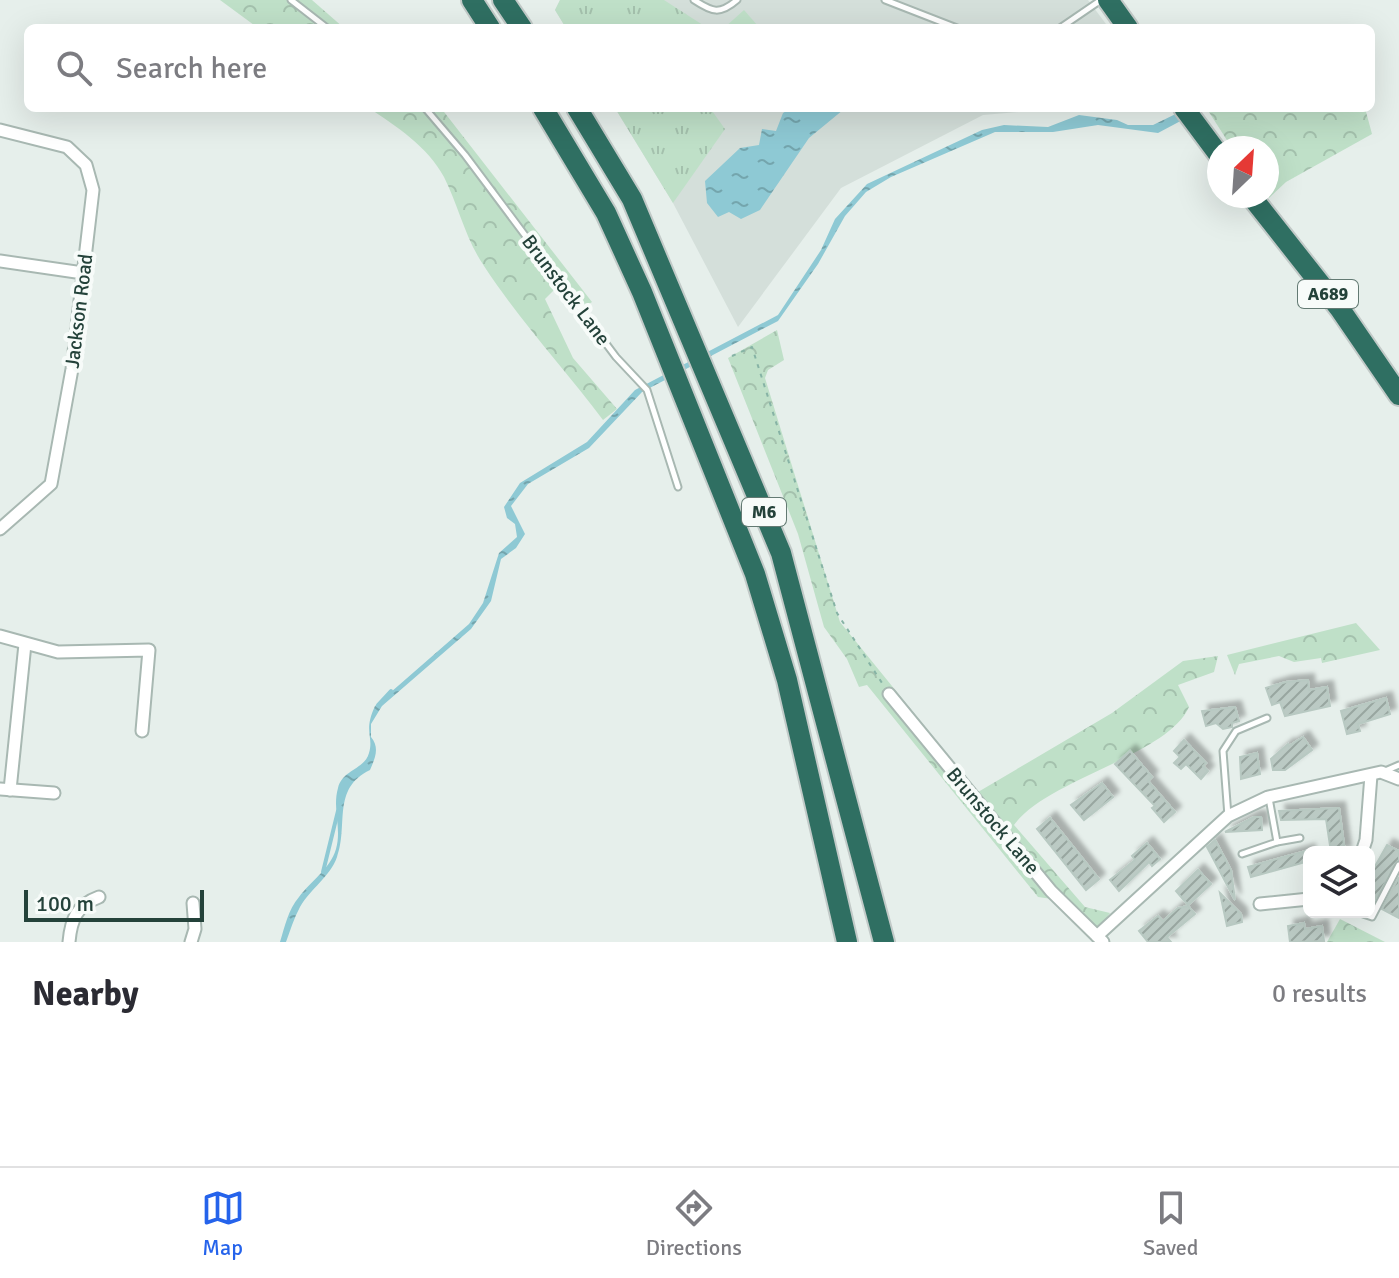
<!DOCTYPE html>
<html lang="en">
<head>
<meta charset="utf-8">
<style>
	:root { --surface:#fff; --page:#f7f7f7; --text:#2b2b33; --muted:#7c7c81; --line:#e1e1e2; --accent:#2563eb }
	body { margin:0; font-family:Signika,sans-serif; background:var(--page); color:var(--text) }
	.controls { position:absolute; right:24px; bottom:24px; display:grid; overflow:hidden; border-radius:12px; box-shadow:0 8px 32px #0002 }
	.controls button { width:72px; height:72px; display:grid; place-items:center; padding:0; border:0; border-bottom:2px solid var(--line); background:var(--surface); color:var(--text); font:40px sans-serif }
	.compass { position:absolute; left:1207px; top:136px; width:72px; height:72px; border-radius:50%; background:var(--surface); box-shadow:0 8px 32px #0002; rotate:25deg }
	.scale { position:absolute; left:24px; bottom:20px; width:180px; box-sizing:border-box; padding-left:8px; border:4px solid #24423a; border-top:0; font-size:22px; line-height:28px; white-space:nowrap; color:#24423a; -webkit-text-stroke:6px #f7fbf9; paint-order:stroke }
	.list { margin:0; padding:0; list-style:none }
	h2 { display:flex; justify-content:space-between; align-items:center; height:104px; margin:0; padding:0 32px; font-size:34px }
	h2 small { font-size:26px; font-weight:400; color:var(--muted) }
	.icon { flex:none; width:44px; height:44px; fill:none; stroke:currentColor; stroke-width:2; stroke-linecap:round; stroke-linejoin:round }
	.map { position:relative; flex:none; width:1399px; height:942px; overflow:hidden }
	.search { position:absolute; background:var(--surface); box-shadow:0 8px 32px #0002; left:24px; right:24px; top:24px; height:88px; display:flex; align-items:center; gap:20px; box-sizing:border-box; padding:0 28px; border-radius:12px; color:var(--muted); font-size:30px }
	.sheet { height:224px; background:var(--surface) }
	nav { display:flex; justify-content:space-around; align-items:center; box-sizing:border-box; height:112px; border-top:2px solid var(--line); background:var(--surface); font-size:22px; color:var(--muted) }
	nav a { display:grid; justify-items:center; gap:4px }
	nav .on { color:var(--accent) }
	.map>svg:first-child { display:block }
	.built { fill:#d4dfda }
	.grass { fill:url(#grass-tufts) }
	.forest { fill:url(#forest-crowns) }
	.water { fill:url(#water-ripples) }
	.lines { fill:none; stroke-linecap:round; stroke-linejoin:round }
	.stream { stroke:#8ec9d4; stroke-width:4 }
	.building { fill:url(#building-hatch); stroke:#b8c9c2; stroke-width:2; filter:url(#shadow) }
	.lane-casing { stroke:#a8b8b2; stroke-width:9 }
	.street-casing { stroke:#a8b8b2; stroke-width:15 }
	.highway-casing { stroke:#c2cac8; stroke-width:24 }
	.path { stroke:#86b3a5; stroke-width:2; stroke-dasharray:4 6; stroke-linecap:butt }
	.lane { stroke:#fff; stroke-width:5 }
	.street { stroke:#fff; stroke-width:11 }
	.highway { stroke:#2f6f62; stroke-width:20 }
	.labels { text-anchor:middle; dominant-baseline:central; stroke-width:8; stroke-linejoin:round; paint-order:stroke }
	.shield { fill:#f7fbf9; stroke:#637a73; stroke-width:2 }
	.shield-label { font-size:18px; font-weight:bold; fill:#24423a }
	.street-label { font-size:20px; fill:#24423a; stroke:#f7fbf9 }
</style>
</head>
<body>
<div class="map">
<svg width="1399" height="942" viewBox="0 0 1399 942">
	<defs>
		<pattern id="grass-tufts" width="24" height="20" patternUnits="userSpaceOnUse" patternTransform="scale(2)"><rect width="24" height="20" fill="#bfe0c8"/><path d="M3 7l-1-3M5 7V3M7 7l1-3M15 17l-1-3M17 17v-4M19 17l1-3" fill="none" stroke="#a4c1ad"/></pattern>
		<pattern id="forest-crowns" width="20" height="18" patternUnits="userSpaceOnUse" patternTransform="scale(2)"><rect width="20" height="18" fill="#bfe0c8"/><path d="M2 6a3 3 0 1 1 6 0M12 15a3 3 0 1 1 6 0" fill="none" stroke="#a4c1ad"/></pattern>
		<pattern id="water-ripples" width="26" height="14" patternUnits="userSpaceOnUse" patternTransform="scale(2)"><rect width="26" height="14" fill="#8ec9d4"/><path d="M2 4q2-2 4 0t4 0M15 11q2-2 4 0t4 0" fill="none" stroke="#74a5ad"/></pattern>
		<pattern id="building-hatch" width="6" height="6" patternUnits="userSpaceOnUse" patternTransform="scale(2)"><rect width="6" height="6" fill="#bbcac4"/><path d="M-1 1l2-2M0 6l6-6M5 7l2-2" fill="none" stroke="#98a6a0"/></pattern>
		<filter id="shadow"><feDropShadow dx="6" dy="-6" stdDeviation="2" flood-color="#0004"/></filter>
	</defs>
	<rect width="100%" height="100%" fill="#e6efeb"/>
	<g class="built">
		<path d="M560 0H1088L1109 28H566L555 10Z"/>
		<path d="M615 108H1066L983 115 841 188 738 327 673 203Z"/>
	</g>
	<g class="grass">
		<path d="M560 0H664L706 27 714 28H566L555 10Z"/>
		<path d="M744 10 758 26 724 28Z"/>
		<path d="M615 108H710L725 129 673 203Z"/>
	</g>
	<g class="forest">
		<path d="M220 0H312L344 28H258Z"/>
		<path d="M369 108H441L592 302 580 310 562 282 545 299 573 358 617 409 603 420C564 368 520 321 484 266 465 238 459 207 444 177 428 147 396 126 369 108Z"/>
		<path d="M1365 108 1372 134 1286 182 1269 198 1267 148H1232L1207 109Z"/>
		<path d="M777 330 784 360 768 370 765 378 840 622 978 792 1112 713 1183 661 1218 656 1214 672 1178 685 1189 707C1167 756 1047 779 1014 825L1085 907 1110 913 1100 927 1083 926 1052 899 1038 897 867 685 859 687 847 659 824 627 798 534 728 358Z"/>
		<path d="M1356 623 1380 650 1322 663 1321 658 1294 662 1279 656 1239 664 1235 675 1227 655Z"/>
		<path d="M1340 919 1385 942H1327Z"/>
	</g>
	<g class="water">
		<path d="M791 108 843 110 809 138 760 210 741 219 729 212 718 217 707 203 705 181 740 148 759 145 762 129 776 131 783 113Z"/>
		<path d="M1188 108H1205L1158 133 1098 125 1053 132H995L891 177 866 192 845 216 818 264 778 321 642 392 589 448 528 484 511 506 525 534 516 548 501 559 491 601 471 629 382 706 371 724V737C380 748 375 758 370 770 331 789 349 825 337 857 330 877 310 889 300 907 294 918 290 931 286 942H280C285 926 288 910 299 897 311 881 330 869 336 849 342 828 332 809 338 788 342 770 365 769 369 753 374 736 363 732 375 706L469 624 483 603 499 553 517 537 515 524 507 518 504 507 520 483 587 442 635 390 778 315 821 250 835 219 867 184 982 130 1004 125 1048 127 1079 115 1117 120 1128 125H1153Z"/>
	</g>
	<g class="lines">
		<g class="stream">
			<path d="M378 705 391 691"/>
			<path d="M323 872 338 811"/>
		</g>
	</g>
	<g class="building">
		<path d="M1308 680 1309 690 1327 687 1330 706 1285 716 1280 702 1272 705 1266 688 1286 682Z"/>
		<path d="M1386 698 1390 714 1358 724 1360 731 1347 734 1341 711Z"/>
		<path d="M1235 707 1239 721 1232 723V727L1223 729 1216 723 1206 726 1202 711Z"/>
		<path d="M1303 737 1312 750 1285 770H1273L1271 759 1288 744 1289 746Z"/>
		<path d="M1184 740 1206 763 1203 766 1208 771 1201 779 1186 764 1181 769 1174 763 1180 757 1174 751Z"/>
		<path d="M1130 751 1152 777 1148 781 1175 812 1164 822 1152 808 1155 806 1115 764Z"/>
		<path d="M1257 753 1260 774 1241 779 1240 757Z"/>
		<path d="M1102 783 1113 797 1084 820 1071 805Z"/>
		<path d="M1339 808 1345 852H1331L1326 819 1281 820 1279 811Z"/>
		<path d="M1254 817H1261L1262 830 1225 832Z"/>
		<path d="M1050 818 1099 879 1086 890 1037 829Z"/>
		<path d="M1215 840 1231 870 1235 900 1207 847Z"/>
		<path d="M1147 843 1160 859 1152 866 1149 862 1119 891 1110 880 1135 860 1132 856Z"/>
		<path d="M1387 845 1399 851V860L1373 903 1369 901V877Z"/>
		<path d="M1309 850V861L1251 877 1248 867Z"/>
		<path d="M1198 870 1211 884 1188 905 1176 891Z"/>
		<path d="M1399 877V918L1382 909Z"/>
		<path d="M1220 893 1241 914 1242 922 1227 926Z"/>
		<path d="M1188 906 1195 914 1167 937 1171 942H1148L1139 931 1158 916 1163 921 1178 908Z"/>
		<path d="M1304 923 1305 929 1322 926 1324 941 1290 942 1288 926Z"/>
	</g>
	<g class="lines">
		<defs>
			<g id="lane">
				<path d="M291 0 327 28"/>
				<path d="M694 0C712 12 720 15 737 0"/>
				<path d="M885 0 957 28"/>
				<path d="M1060 28 1101 0"/>
				<path d="M425 108 465 155 616 357 647 390 678 487"/>
				<path d="M1385 771 1399 765"/>
				<path d="M1269 798 1277 842 1300 838"/>
				<path d="M1228 816 1223 751 1236 731 1267 718"/>
				<path d="M1242 854 1277 842"/>
				<path d="M1363 914 1372 917 1399 865"/>
			</g>
			<g id="street">
				<path d="M0 130 67 147 86 165 93 190 72 369 51 484 0 529"/>
				<path d="M0 261 83 273"/>
				<path d="M0 636 58 652 149 650 142 731"/>
				<path d="M889 694 1051 891 1103 942"/>
				<path d="M0 789 54 793"/>
				<path d="M10 790 25 644"/>
				<path d="M1362 852 1366 840 1371 775"/>
				<path d="M1260 904 1309 899"/>
				<path d="M1097 936 1228 816 1268 797 1381 772 1399 779"/>
				<path d="M69 942C71 919 77 905 99 897"/>
				<path d="M191 942 195 929 193 903"/>
			</g>
			<g id="highway">
				<path d="M472 0 490 28"/>
				<path d="M503 0 522 28"/>
				<path d="M1108 0 1128 28"/>
				<path d="M543 108 606 213 642 292 755 574 787 680 847 942"/>
				<path d="M577 108 632 199 781 553 884 942"/>
				<path d="M1184 108 1219 155"/>
				<path d="M1251 196 1340 309 1399 395"/>
			</g>
		</defs>
		<use href="#lane" class="lane-casing"/>
		<use href="#street" class="street-casing"/>
		<use href="#highway" class="highway-casing"/>
		<path class="path" d="M732 356 752 347 837 613 882 683"/>
		<use href="#lane" class="lane"/>
		<use href="#street" class="street"/>
		<use href="#highway" class="highway"/>
	</g>
	<g class="labels">
		<g class="shield">
			<rect x="1298" y="280" width="60" height="28" rx="6"/>
			<rect x="742" y="498" width="44" height="28" rx="6"/>
		</g>
		<g class="shield-label">
			<text x="1328" y="294">A689</text>
			<text x="764" y="512">M6</text>
		</g>
		<g class="street-label">
			<text transform="translate(566 290) rotate(53)">Brunstock Lane</text>
			<text transform="translate(79 311) rotate(-83)">Jackson Road</text>
			<text transform="translate(993 821) rotate(50)">Brunstock Lane</text>
		</g>
	</g>
</svg>
<div class="controls">
<button><svg class="icon" aria-label="layers" viewBox="0 0 24 24"><path d="M12 4l9 5-9 5-9-5zM3 14l9 5 9-5"/></svg></button>
</div>
<svg class="compass" viewBox="-18 -18 36 36"><path d="M0-13l5 13h-10z" fill="#e53935"/><path d="M0 13l5-13h-10z" fill="#7c7c81"/></svg>
<div class="scale">100 m</div>
<div class="search"><svg class="icon" aria-label="search" viewBox="0 0 24 24"><circle cx="10" cy="10" r="6"/><path d="M15 15l6 6"/></svg>Search here</div>
</div>
<section class="sheet">
<h2>Nearby<small>0 results</small></h2>
<ul class="list">
</ul>
</section>
<nav>
<a class="on"><svg class="icon" aria-label="map" viewBox="0 0 24 24"><path d="M3 6l6-2 6 2 6-2v14l-6 2-6-2-6 2zM9 4v14M15 6v14"/></svg>Map</a>
<a><svg class="icon" aria-label="directions" viewBox="0 0 24 24"><path d="M12 3l9 9-9 9-9-9zM9 14v-3h6M13 9l2 2-2 2"/></svg>Directions</a>
<a><svg class="icon" aria-label="saved" viewBox="0 0 24 24"><path d="M7 4h10v16l-5-4-5 4z"/></svg>Saved</a>
</nav>
</body>
</html>
